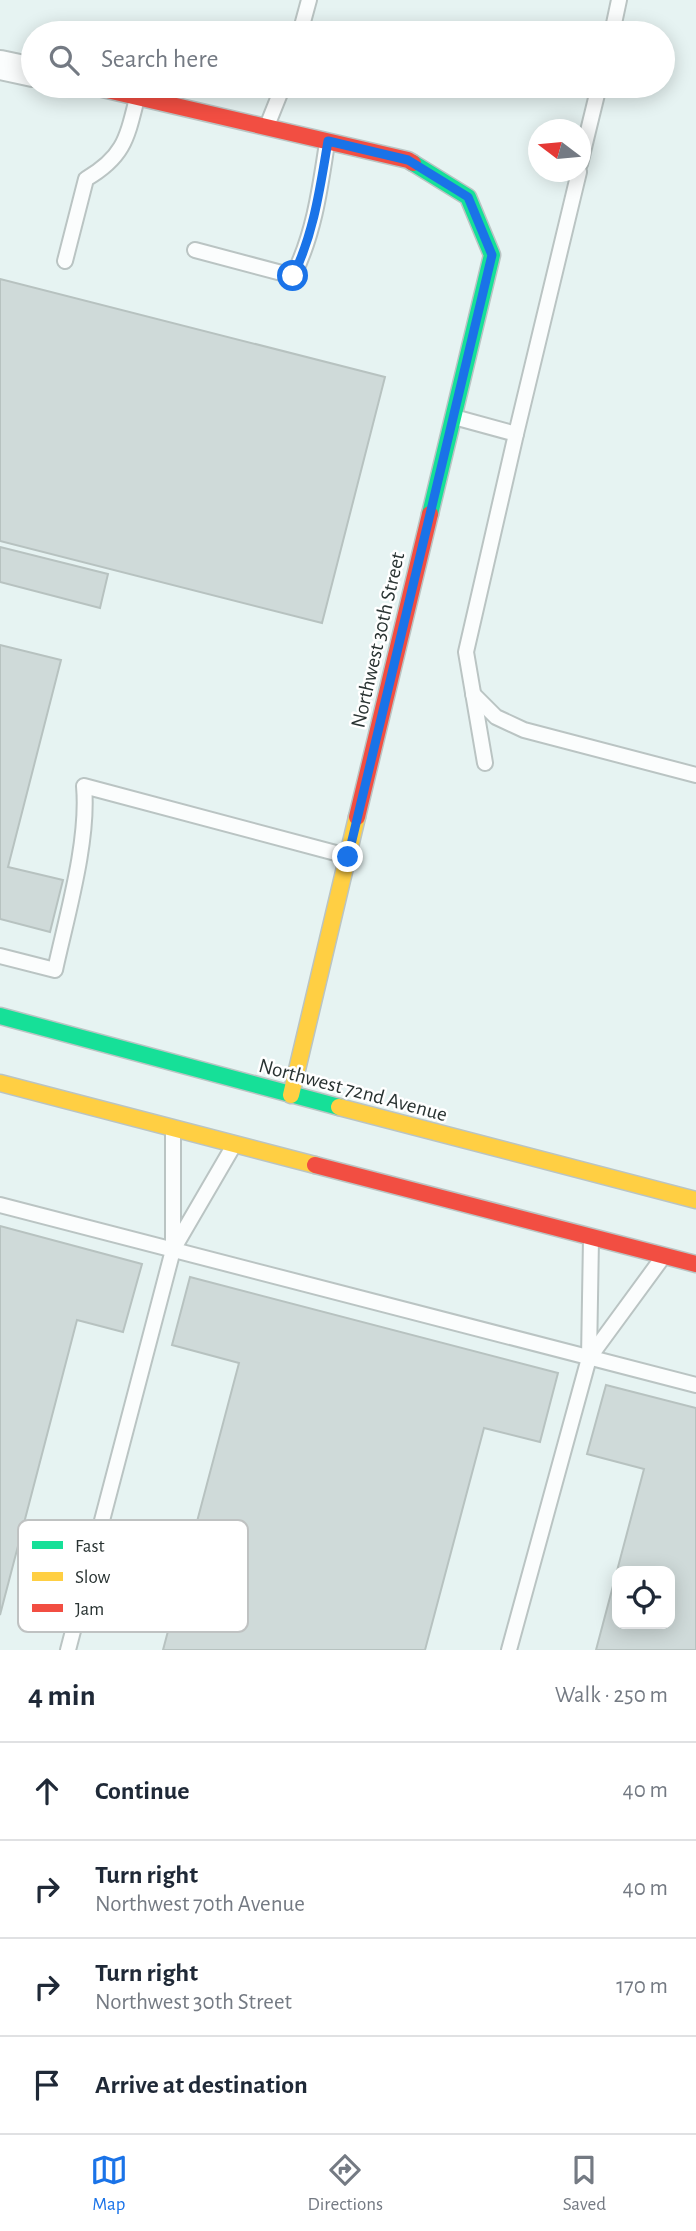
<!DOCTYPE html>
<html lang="en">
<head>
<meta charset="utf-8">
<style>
	:root { --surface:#fff; --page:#f2f2f3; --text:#1f2937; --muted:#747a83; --line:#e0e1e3; --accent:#1a73e8 }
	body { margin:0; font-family:"Alegreya Sans",sans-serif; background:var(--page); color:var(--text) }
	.controls { position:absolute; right:21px; bottom:21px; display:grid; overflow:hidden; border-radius:14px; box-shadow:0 4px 18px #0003 }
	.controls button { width:63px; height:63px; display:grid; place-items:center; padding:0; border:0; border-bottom:2px solid var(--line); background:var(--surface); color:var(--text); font:35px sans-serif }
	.compass { position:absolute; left:528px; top:119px; width:63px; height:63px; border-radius:50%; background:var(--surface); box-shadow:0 4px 18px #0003; rotate:286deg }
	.stop { position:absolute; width:21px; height:21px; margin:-16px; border:5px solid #1a73e8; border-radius:50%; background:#fff }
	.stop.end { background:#1a73e8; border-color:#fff; box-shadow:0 2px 7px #0008 }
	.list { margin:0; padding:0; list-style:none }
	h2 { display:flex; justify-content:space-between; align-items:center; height:91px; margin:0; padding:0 28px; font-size:30px }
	h2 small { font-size:23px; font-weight:400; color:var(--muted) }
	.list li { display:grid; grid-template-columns:46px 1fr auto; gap:21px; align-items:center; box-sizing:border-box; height:98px; padding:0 28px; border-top:2px solid var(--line) }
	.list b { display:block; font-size:26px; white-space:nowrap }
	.list p { margin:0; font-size:23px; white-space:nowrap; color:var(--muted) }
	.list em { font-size:23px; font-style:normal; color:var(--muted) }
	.icon { flex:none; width:38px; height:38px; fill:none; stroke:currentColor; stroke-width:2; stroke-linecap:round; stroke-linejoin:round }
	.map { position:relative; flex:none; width:696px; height:1650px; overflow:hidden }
	.search { position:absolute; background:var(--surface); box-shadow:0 4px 18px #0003; left:21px; right:21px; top:21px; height:77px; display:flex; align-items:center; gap:18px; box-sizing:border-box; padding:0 24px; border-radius:38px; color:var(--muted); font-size:26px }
	.sheet { height:483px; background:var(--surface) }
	nav { display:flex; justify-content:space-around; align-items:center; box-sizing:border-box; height:98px; border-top:2px solid var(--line); background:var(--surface); font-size:19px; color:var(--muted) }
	nav a { display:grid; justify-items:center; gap:4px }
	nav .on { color:var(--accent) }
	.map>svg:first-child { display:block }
	.building { fill:#cfdad9; stroke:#b7c2c0; stroke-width:2; fill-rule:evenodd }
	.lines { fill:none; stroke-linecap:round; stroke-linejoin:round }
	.lane-casing { stroke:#bac4c3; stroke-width:18 }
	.street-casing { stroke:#bac4c3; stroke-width:32 }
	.fast-casing { stroke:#bac4c3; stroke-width:19 }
	.slow-casing { stroke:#bac4c3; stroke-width:19 }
	.jam-casing { stroke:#bac4c3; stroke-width:19 }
	.lane { stroke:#fbfdfd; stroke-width:14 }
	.street { stroke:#fbfdfd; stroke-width:28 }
	.fast { stroke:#16e098; stroke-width:16 }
	.slow { stroke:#ffcf43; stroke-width:16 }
	.jam { stroke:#f24e42; stroke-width:16 }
	.route { stroke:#1a73e8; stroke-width:9 }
	.labels { text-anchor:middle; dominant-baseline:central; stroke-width:5; stroke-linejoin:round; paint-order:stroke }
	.street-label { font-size:21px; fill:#293332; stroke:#fff }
	.key { fill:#fff; stroke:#bfc2c2; stroke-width:2 }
	.key-label { font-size:19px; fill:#293332 }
</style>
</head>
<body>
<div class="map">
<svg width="696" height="1650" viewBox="0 0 696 1650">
	<rect width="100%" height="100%" fill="#e6f3f2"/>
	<g class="building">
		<path d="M0 279 385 377 322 623 0 541Z"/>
		<path d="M0 547 108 574 100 608 0 582Z"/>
		<path d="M0 645 61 660 8 867 63 880 50 932 0 919Z"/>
		<path d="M0 1226 142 1264 123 1332 77 1320 0 1615Z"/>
		<path d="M190 1277 558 1373 540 1442 484 1428 425 1650H163L239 1363 172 1345Z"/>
		<path d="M606 1385 696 1408V1650H596L644 1469 587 1454ZM617 1571H670V1624H617Z"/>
	</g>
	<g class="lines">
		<defs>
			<g id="lane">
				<path d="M300 33 309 0"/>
				<path d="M612 33 619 0"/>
				<path d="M267 126 283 86"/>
				<path d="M580 164 599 86"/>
				<path d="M195 250 293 276C314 234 320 189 327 143"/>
				<path d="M65 261 86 179C124 157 127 138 137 98"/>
				<path d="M454 417 516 434 466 652 485 763"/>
				<path d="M516 434 579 172"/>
				<path d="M473 694 496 717 524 730 696 775"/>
				<path d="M0 956 55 970C67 915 89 841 84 786L347 856"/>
				<path d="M0 1205 696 1385"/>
				<path d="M174 1248 234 1145"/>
				<path d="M589 1358 663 1257"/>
				<path d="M68 1650 173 1250V1129"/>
				<path d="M509 1650 589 1358 591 1239"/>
			</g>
			<path id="street" d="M0 65 33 72"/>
			<g id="fast">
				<path d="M413 163 468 197 492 255 430 514"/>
				<path d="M0 1016 339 1107"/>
			</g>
			<g id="slow">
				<path d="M0 1083 315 1165"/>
				<path d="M291 1095 357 817"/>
				<path d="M339 1107 696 1200"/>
			</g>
			<g id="jam">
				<path d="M90 86 408 160 413 163"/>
				<path d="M357 817 430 514"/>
				<path d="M315 1165 696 1264"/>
			</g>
		</defs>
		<use href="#lane" class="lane-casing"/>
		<use href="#street" class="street-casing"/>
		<use href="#fast" class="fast-casing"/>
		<use href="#slow" class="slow-casing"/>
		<use href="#jam" class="jam-casing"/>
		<use href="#lane" class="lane"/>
		<use href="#street" class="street"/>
		<use href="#fast" class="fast"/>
		<use href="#slow" class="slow"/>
		<use href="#jam" class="jam"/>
	</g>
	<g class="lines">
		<path class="route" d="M293 276C314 233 320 188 328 141L408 160 468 197 492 255 348 857"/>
	</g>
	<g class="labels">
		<g class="street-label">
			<text transform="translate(378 640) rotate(-77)">Northwest 30th Street</text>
			<text transform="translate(353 1090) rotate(15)">Northwest 72nd Avenue</text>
		</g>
	</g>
	<rect x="18" y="1520" width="230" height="112" rx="10" class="key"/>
	<rect x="32" y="1541" width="31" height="8" fill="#16e098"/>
	<rect x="32" y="1572" width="31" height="9" fill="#ffcf43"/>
	<rect x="32" y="1604" width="31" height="8" fill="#f24e42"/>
	<g class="key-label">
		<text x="75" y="1552">Fast</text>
		<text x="75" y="1583">Slow</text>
		<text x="75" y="1615">Jam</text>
	</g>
</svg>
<div class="controls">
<button><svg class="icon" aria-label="locate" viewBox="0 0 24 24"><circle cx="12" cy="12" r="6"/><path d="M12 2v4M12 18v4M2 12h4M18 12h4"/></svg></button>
</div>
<svg class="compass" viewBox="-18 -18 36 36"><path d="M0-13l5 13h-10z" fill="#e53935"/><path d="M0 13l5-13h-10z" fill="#747a83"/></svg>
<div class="stop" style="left:293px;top:276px"></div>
<div class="stop end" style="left:348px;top:857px"></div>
<div class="search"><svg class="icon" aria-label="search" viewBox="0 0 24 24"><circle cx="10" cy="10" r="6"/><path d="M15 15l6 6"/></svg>Search here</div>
</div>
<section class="sheet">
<h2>4 min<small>Walk · 250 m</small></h2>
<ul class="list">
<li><svg class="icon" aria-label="ahead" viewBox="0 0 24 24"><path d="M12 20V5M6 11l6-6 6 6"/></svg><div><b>Continue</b></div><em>40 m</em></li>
<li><svg class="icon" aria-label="right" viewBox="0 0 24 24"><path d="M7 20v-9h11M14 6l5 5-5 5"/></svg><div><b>Turn right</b><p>Northwest 70th Avenue</p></div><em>40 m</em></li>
<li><svg class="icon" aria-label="right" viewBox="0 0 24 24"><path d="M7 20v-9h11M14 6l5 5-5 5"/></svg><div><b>Turn right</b><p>Northwest 30th Street</p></div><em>170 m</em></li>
<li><svg class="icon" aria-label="arrive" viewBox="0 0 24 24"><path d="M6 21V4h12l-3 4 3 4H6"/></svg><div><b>Arrive at destination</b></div></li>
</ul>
</section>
<nav>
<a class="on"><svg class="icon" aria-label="map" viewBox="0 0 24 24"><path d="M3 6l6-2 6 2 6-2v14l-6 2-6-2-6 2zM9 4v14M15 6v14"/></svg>Map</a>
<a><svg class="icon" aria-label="directions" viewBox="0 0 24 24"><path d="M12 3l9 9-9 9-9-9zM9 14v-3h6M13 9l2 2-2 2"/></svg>Directions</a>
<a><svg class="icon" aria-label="saved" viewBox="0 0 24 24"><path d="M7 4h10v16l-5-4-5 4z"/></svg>Saved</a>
</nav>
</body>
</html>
